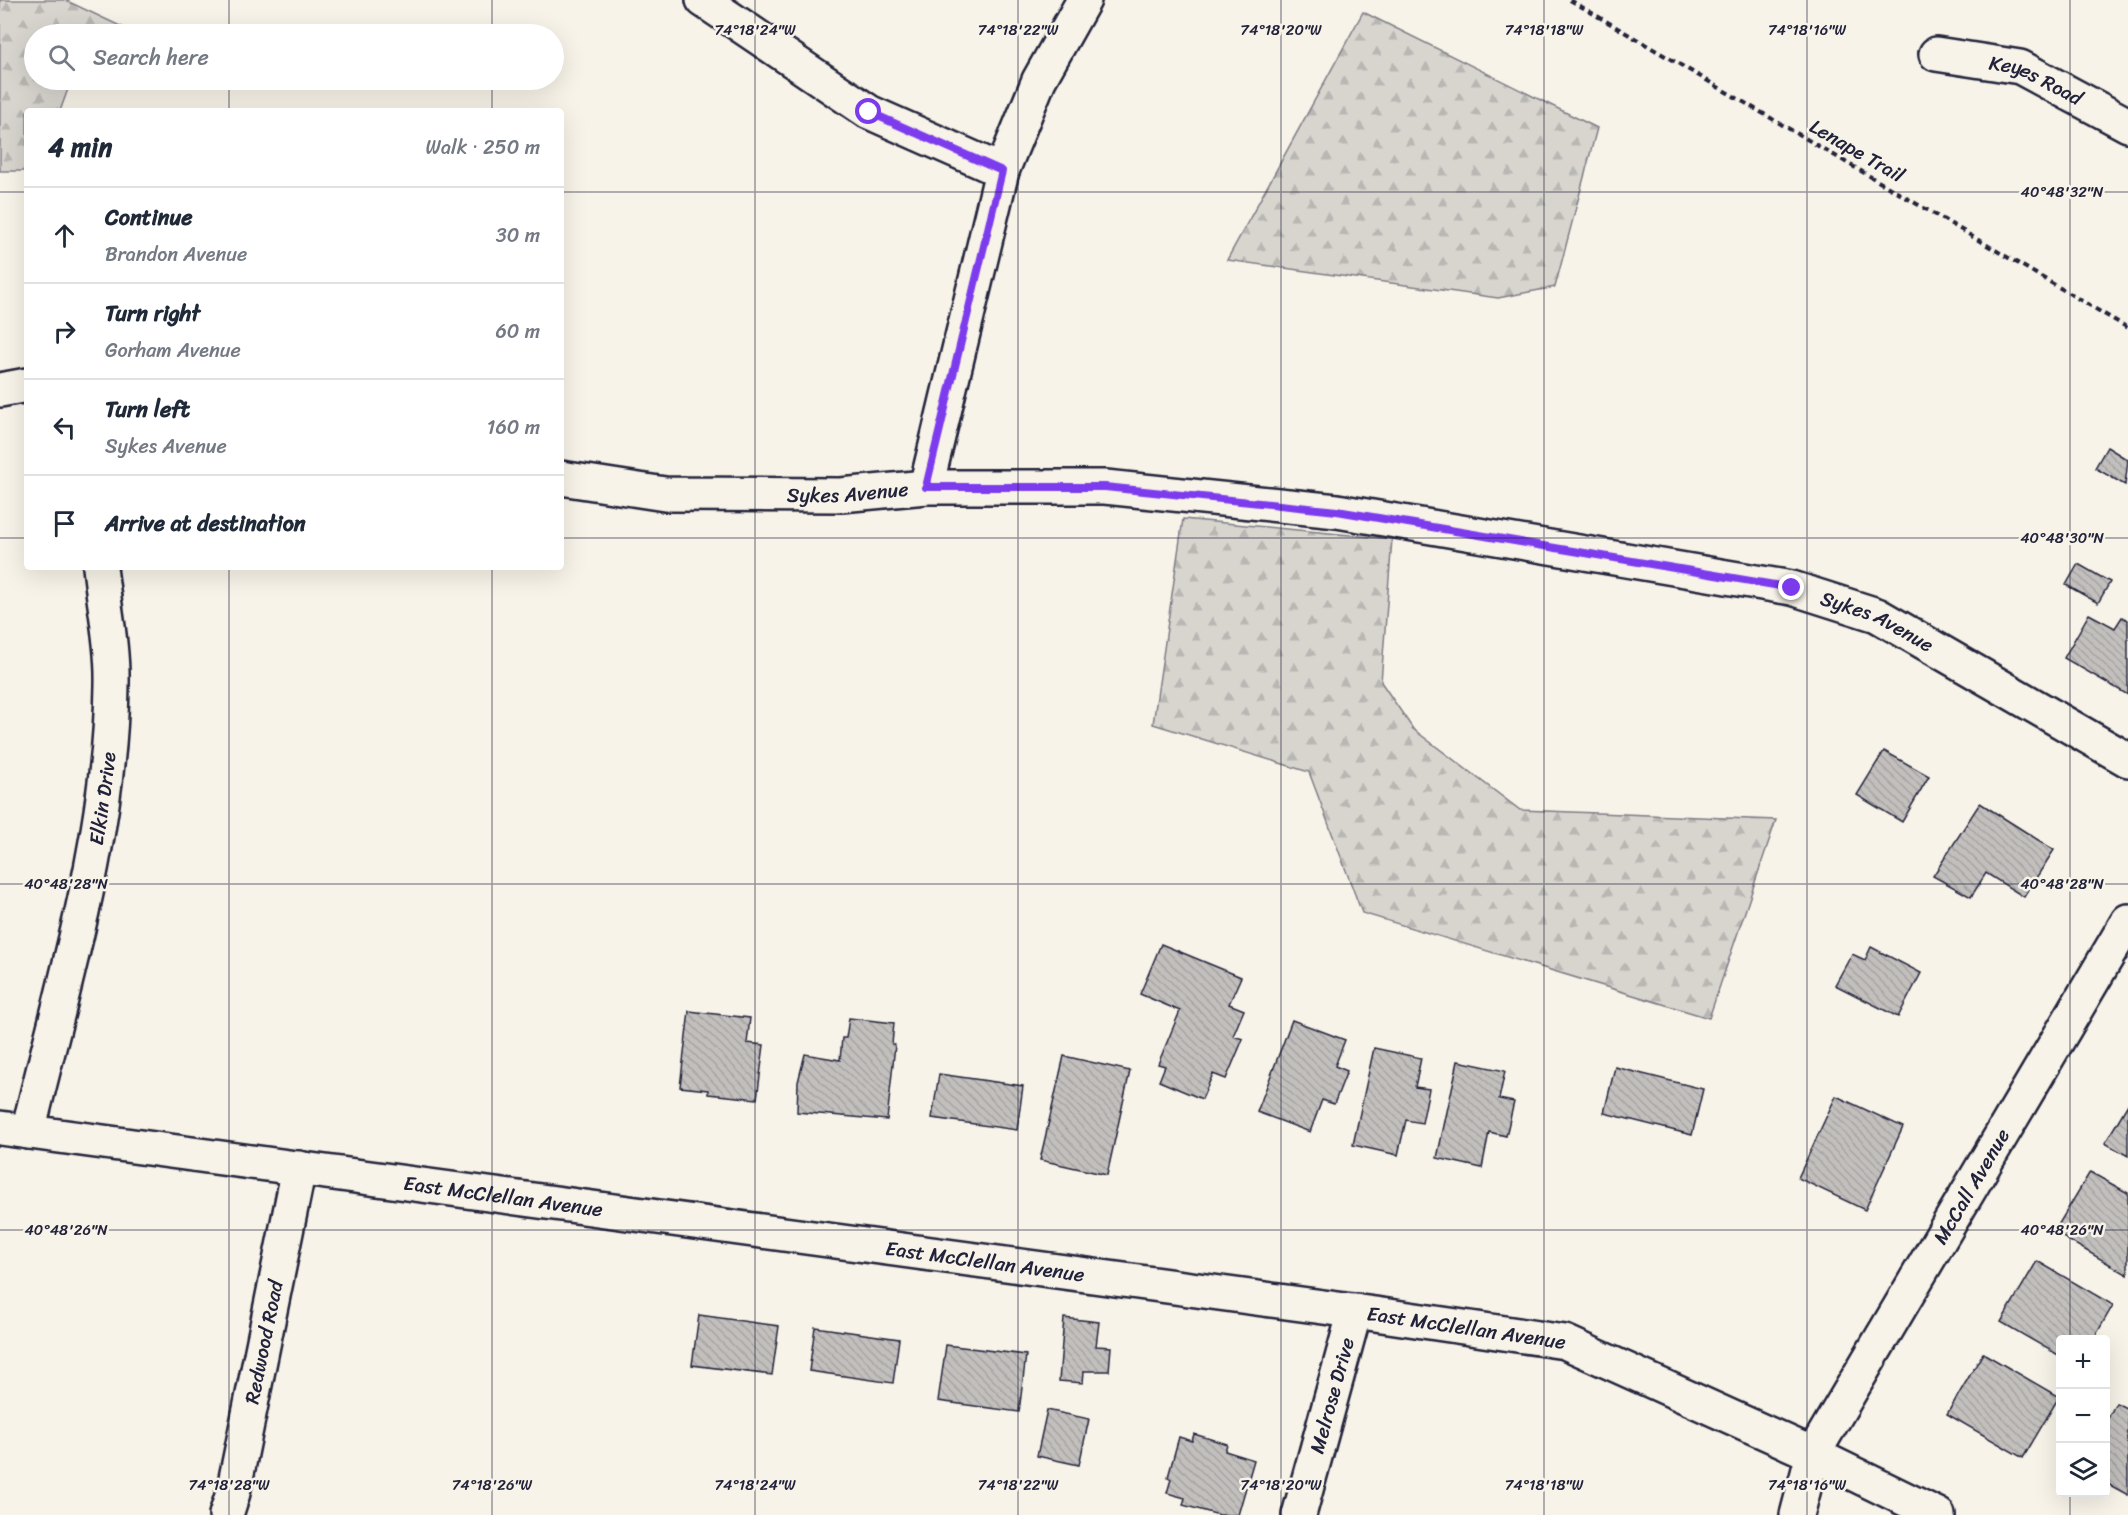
<!DOCTYPE html>
<html lang="en">
<head>
<meta charset="utf-8">
<style>
	:root { --surface:#fff; --page:#f2f2f3; --text:#1f2937; --muted:#747a83; --line:#e0e1e3 }
	body { margin:0; font-family:Sriracha,sans-serif; background:var(--page); color:var(--text) }
	.controls { position:absolute; right:18px; bottom:18px; display:grid; overflow:hidden; border-radius:6px; box-shadow:0 6px 24px #0002 }
	.controls button { width:54px; height:54px; display:grid; place-items:center; padding:0; border:0; border-bottom:2px solid var(--line); background:var(--surface); color:var(--text); font:30px sans-serif }
	.stop { position:absolute; width:18px; height:18px; margin:-14px; border:4px solid #7c3aed; border-radius:50%; background:#fff }
	.stop.end { background:#7c3aed; border-color:#fff; box-shadow:0 2px 6px #0008 }
	.list { margin:0; padding:0; list-style:none }
	h2 { display:flex; justify-content:space-between; align-items:center; height:78px; margin:0; padding:0 24px; font-size:26px }
	h2 small { font-size:20px; font-weight:400; color:var(--muted) }
	.list li { display:grid; grid-template-columns:39px 1fr auto; gap:18px; align-items:center; box-sizing:border-box; height:96px; padding:0 24px; border-top:2px solid var(--line) }
	.list b { display:block; font-size:22px; white-space:nowrap }
	.list p { margin:0; font-size:20px; white-space:nowrap; color:var(--muted) }
	.list em { font-size:20px; font-style:normal; color:var(--muted) }
	.icon { flex:none; width:33px; height:33px; fill:none; stroke:currentColor; stroke-width:2; stroke-linecap:round; stroke-linejoin:round }
	.map { position:relative; flex:none; width:2128px; height:1515px; overflow:hidden }
	.search { position:absolute; background:var(--surface); box-shadow:0 6px 24px #0002; left:24px; top:24px; width:540px; height:66px; display:flex; align-items:center; gap:15px; box-sizing:border-box; padding:0 21px; border-radius:33px; color:var(--muted); font-size:22px }
	.panel { position:absolute; background:var(--surface); box-shadow:0 6px 24px #0002; left:24px; top:108px; width:540px; height:462px; border-radius:6px }
	.map>svg:first-child { display:block }
	.forest { fill:url(#forest-firs); stroke:#7d7c85; stroke-width:1.5 }
	.building { fill:url(#building-back-hatch); stroke:#22223b; stroke-width:1.5 }
	.lines { fill:none; stroke-linecap:round; stroke-linejoin:round }
	.minor-casing { stroke:#22223b; stroke-width:38 }
	.tertiary-casing { stroke:#22223b; stroke-width:38 }
	.path { stroke:#22223b; stroke-width:4; stroke-dasharray:6 4.5; stroke-linecap:butt }
	.minor { stroke:#f7f3e8; stroke-width:33 }
	.tertiary { stroke:#f7f3e8; stroke-width:33 }
	.route { stroke:#7c3aed; stroke-width:8 }
	.ticks { fill:none; stroke:#22223b; stroke-width:1.5; stroke-opacity:0.45 }
	.labels { text-anchor:middle; dominant-baseline:central; stroke-width:5; stroke-linejoin:round; paint-order:stroke }
	.street-label { font-size:20px; fill:#22223b; stroke:#f7f3e8 }
	.ticks-label { font-size:15px; text-anchor:middle; fill:#22223b; stroke:#f7f3e8; stroke-width:5; stroke-linejoin:round; paint-order:stroke }
</style>
</head>
<body>
<div class="map">
<svg width="2128" height="1515" viewBox="0 0 2128 1515">
	<defs>
		<pattern id="forest-firs" width="22" height="20" patternUnits="userSpaceOnUse" patternTransform="scale(1.5)"><rect width="22" height="20" fill="#d8d5cf"/><path d="M5 1l3.5 6h-7zM16 11l3.5 6h-7z" fill="#b9b7b3"/></pattern>
		<pattern id="building-back-hatch" width="6" height="6" patternUnits="userSpaceOnUse" patternTransform="scale(1.5)"><rect width="6" height="6" fill="#c2bfbd"/><path d="M-1 5l2 2M0 0l6 6M5-1l2 2" fill="none" stroke="#a6a4a3"/></pattern>
	</defs>
	<rect width="100%" height="100%" fill="#f7f3e8"/>
	<filter id="ink" filterUnits="userSpaceOnUse"><feTurbulence type="fractalNoise" baseFrequency=".0167" numOctaves="2"/><feDisplacementMap in="SourceGraphic" scale="12" xChannelSelector="R" yChannelSelector="G"/><feConvolveMatrix kernelMatrix="1 2 1 2 8 2 1 2 1" color-interpolation-filters="sRGB"/></filter>
	<g filter="url(#ink)">
		<g class="forest">
			<path d="M0 0H65L137 34H34V80H93L68 89 60 111H27V171H0Z"/>
			<path d="M1363 12 1597 128 1555 287 1498 298 1227 260Z"/>
			<path d="M1183 519 1392 539 1381 682 1413 729 1520 810 1776 820 1709 1018 1362 913 1309 772 1153 724Z"/>
		</g>
		<g class="building">
			<path d="M2107 447 2128 460 2125 485 2095 468Z"/>
			<path d="M2078 564 2110 582 2098 603 2066 585Z"/>
			<path d="M2089 614 2115 628 2122 617 2128 620V695L2064 658Z"/>
			<path d="M1884 751 1929 776 1902 822 1857 795Z"/>
			<path d="M1980 803 2054 850 2024 897 1986 873 1971 897 1933 876Z"/>
			<path d="M1161 944 1241 977 1229 1004 1244 1010 1233 1036 1243 1039 1226 1079 1213 1074 1202 1099 1159 1081 1165 1066 1158 1064 1180 1011 1140 994Z"/>
			<path d="M1871 947 1921 973 1898 1017 1835 985 1852 954 1865 960Z"/>
			<path d="M689 1011 750 1018 747 1043 764 1045 757 1099 708 1094V1090L680 1087Z"/>
			<path d="M849 1018 894 1023 892 1044 895 1045 887 1120 797 1112 798 1082 805 1054 840 1060 842 1038H846Z"/>
			<path d="M1292 1020 1345 1040 1335 1066 1347 1071 1334 1104 1322 1100 1310 1132 1257 1112Z"/>
			<path d="M1374 1048 1421 1058 1415 1087 1429 1089 1422 1123 1406 1120 1398 1155 1353 1145Z"/>
			<path d="M1064 1056 1130 1071 1107 1175 1040 1160Z"/>
			<path d="M1458 1061 1505 1071 1499 1099 1514 1102 1506 1136 1489 1132 1482 1168 1437 1158Z"/>
			<path d="M1615 1067 1703 1089 1692 1135 1604 1113Z"/>
			<path d="M939 1074 1023 1086 1017 1130 932 1118Z"/>
			<path d="M1836 1096 1903 1127 1865 1210 1798 1178Z"/>
			<path d="M2128 1104V1156L2105 1143Z"/>
			<path d="M2090 1172 2128 1193V1275L2054 1232Z"/>
			<path d="M2037 1261 2113 1305 2093 1340H2060V1356L2001 1322Z"/>
			<path d="M699 1315 779 1326 772 1375 692 1365Z"/>
			<path d="M1064 1318 1099 1322 1096 1346 1111 1347 1109 1371H1084L1083 1383 1059 1381Z"/>
			<path d="M815 1327 899 1339 893 1383 809 1371Z"/>
			<path d="M946 1345 1026 1355 1019 1412 938 1401Z"/>
			<path d="M1983 1353 2059 1397 2023 1458 1947 1414Z"/>
			<path d="M2116 1403 2128 1409V1495L2106 1483V1422Z"/>
			<path d="M1047 1410 1089 1419 1079 1465 1037 1456Z"/>
			<path d="M1194 1434 1227 1444 1225 1451 1254 1460 1238 1515H1219L1183 1505 1185 1498 1167 1493 1171 1479 1168 1477 1179 1437 1192 1441Z"/>
		</g>
		<g class="lines">
			<defs>
				<g id="minor">
					<path d="M703 0 869 112 1002 171"/>
					<path id="s1" d="M1936 54 2020 67 2128 125"/>
					<path d="M0 390 27 385"/>
					<path id="s2" d="M561 478 665 494 841 495 926 487H1105L1337 511 1792 588 1877 615 2128 760"/>
					<path d="M926 487 1002 171 1039 80 1084 0"/>
					<path id="s3" d="M28 1132C63 985 110 837 112 685 113 646 104 605 100 567"/>
					<path id="s4" d="M226 1515 233 1493 299 1168"/>
					<path id="s5" d="M1299 1515 1355 1311"/>
					<path id="s6" d="M1797 1515 1813 1454 2128 921"/>
				</g>
				<g id="tertiary">
					<path id="s7" d="M0 1128 1375 1314 1565 1342 1813 1454 1938 1515"/>
				</g>
			</defs>
			<use href="#minor" class="minor-casing"/>
			<use href="#tertiary" class="tertiary-casing"/>
			<path class="path" d="M1570 0 2128 328"/>
			<use href="#minor" class="minor"/>
			<use href="#tertiary" class="tertiary"/>
		</g>
	</g>
	<g class="lines" filter="url(#ink)">
		<path class="route" d="M869 112 1002 171 926 487H1105L1337 511 1792 588"/>
	</g>
	<path class="ticks" d="M229 0V34M492 0V34M755 0V1515M1018 0V1515M1281 0V1515M1544 0V1515M1807 0V1515M2070 0V1340M229 80V111M492 80V111M0 192H27M561 192H2128M0 538H27M561 538H2128M229 567V1515M492 567V1515M0 884H2128M0 1230H2128M2070 1492V1515"/>
	<g class="labels">
		<g class="street-label">
			<text stroke="none"><textPath href="#s1" startOffset="104">Keyes Road</textPath></text>
			<text transform="translate(1857 151) rotate(30)">Lenape Trail</text>
			<text stroke="none"><textPath href="#s2" startOffset="288">Sykes Avenue</textPath></text>
			<text stroke="none"><textPath href="#s2" startOffset="1332">Sykes Avenue</textPath></text>
			<text stroke="none"><textPath href="#s3" startOffset="342">Elkin Drive</textPath></text>
			<text stroke="none"><textPath href="#s6" startOffset="374">McCall Avenue</textPath></text>
			<text stroke="none"><textPath href="#s7" startOffset="508">East McClellan Avenue</textPath></text>
			<text stroke="none"><textPath href="#s7" startOffset="994">East McClellan Avenue</textPath></text>
			<text stroke="none"><textPath href="#s7" startOffset="1480">East McClellan Avenue</textPath></text>
			<text stroke="none"><textPath href="#s4" startOffset="177">Redwood Road</textPath></text>
			<text stroke="none"><textPath href="#s5" startOffset="124">Melrose Drive</textPath></text>
		</g>
	</g>
	<g class="ticks-label">
		<text x="755" y="35">74°18'24"W</text>
		<text x="1018" y="35">74°18'22"W</text>
		<text x="1281" y="35">74°18'20"W</text>
		<text x="1544" y="35">74°18'18"W</text>
		<text x="1807" y="35">74°18'16"W</text>
		<text x="2062" y="197">40°48'32"N</text>
		<text x="2062" y="543">40°48'30"N</text>
		<text x="66" y="889">40°48'28"N</text>
		<text x="2062" y="889">40°48'28"N</text>
		<text x="66" y="1235">40°48'26"N</text>
		<text x="2062" y="1235">40°48'26"N</text>
		<text x="229" y="1490">74°18'28"W</text>
		<text x="492" y="1490">74°18'26"W</text>
		<text x="755" y="1490">74°18'24"W</text>
		<text x="1018" y="1490">74°18'22"W</text>
		<text x="1281" y="1490">74°18'20"W</text>
		<text x="1544" y="1490">74°18'18"W</text>
		<text x="1807" y="1490">74°18'16"W</text>
	</g>
</svg>
<div class="controls">
<button>+</button>
<button>−</button>
<button><svg class="icon" aria-label="layers" viewBox="0 0 24 24"><path d="M12 4l9 5-9 5-9-5zM3 14l9 5 9-5"/></svg></button>
</div>
<div class="stop" style="left:869px;top:112px"></div>
<div class="stop end" style="left:1792px;top:588px"></div>
<div class="search"><svg class="icon" aria-label="search" viewBox="0 0 24 24"><circle cx="10" cy="10" r="6"/><path d="M15 15l6 6"/></svg>Search here</div>
<section class="panel">
<h2>4 min<small>Walk · 250 m</small></h2>
<ul class="list">
<li><svg class="icon" aria-label="ahead" viewBox="0 0 24 24"><path d="M12 20V5M6 11l6-6 6 6"/></svg><div><b>Continue</b><p>Brandon Avenue</p></div><em>30 m</em></li>
<li><svg class="icon" aria-label="right" viewBox="0 0 24 24"><path d="M7 20v-9h11M14 6l5 5-5 5"/></svg><div><b>Turn right</b><p>Gorham Avenue</p></div><em>60 m</em></li>
<li><svg class="icon" aria-label="left" viewBox="0 0 24 24"><path d="M17 20v-9H6M10 6l-5 5 5 5"/></svg><div><b>Turn left</b><p>Sykes Avenue</p></div><em>160 m</em></li>
<li><svg class="icon" aria-label="arrive" viewBox="0 0 24 24"><path d="M6 21V4h12l-3 4 3 4H6"/></svg><div><b>Arrive at destination</b></div></li>
</ul>
</section>
</div>
</body>
</html>
